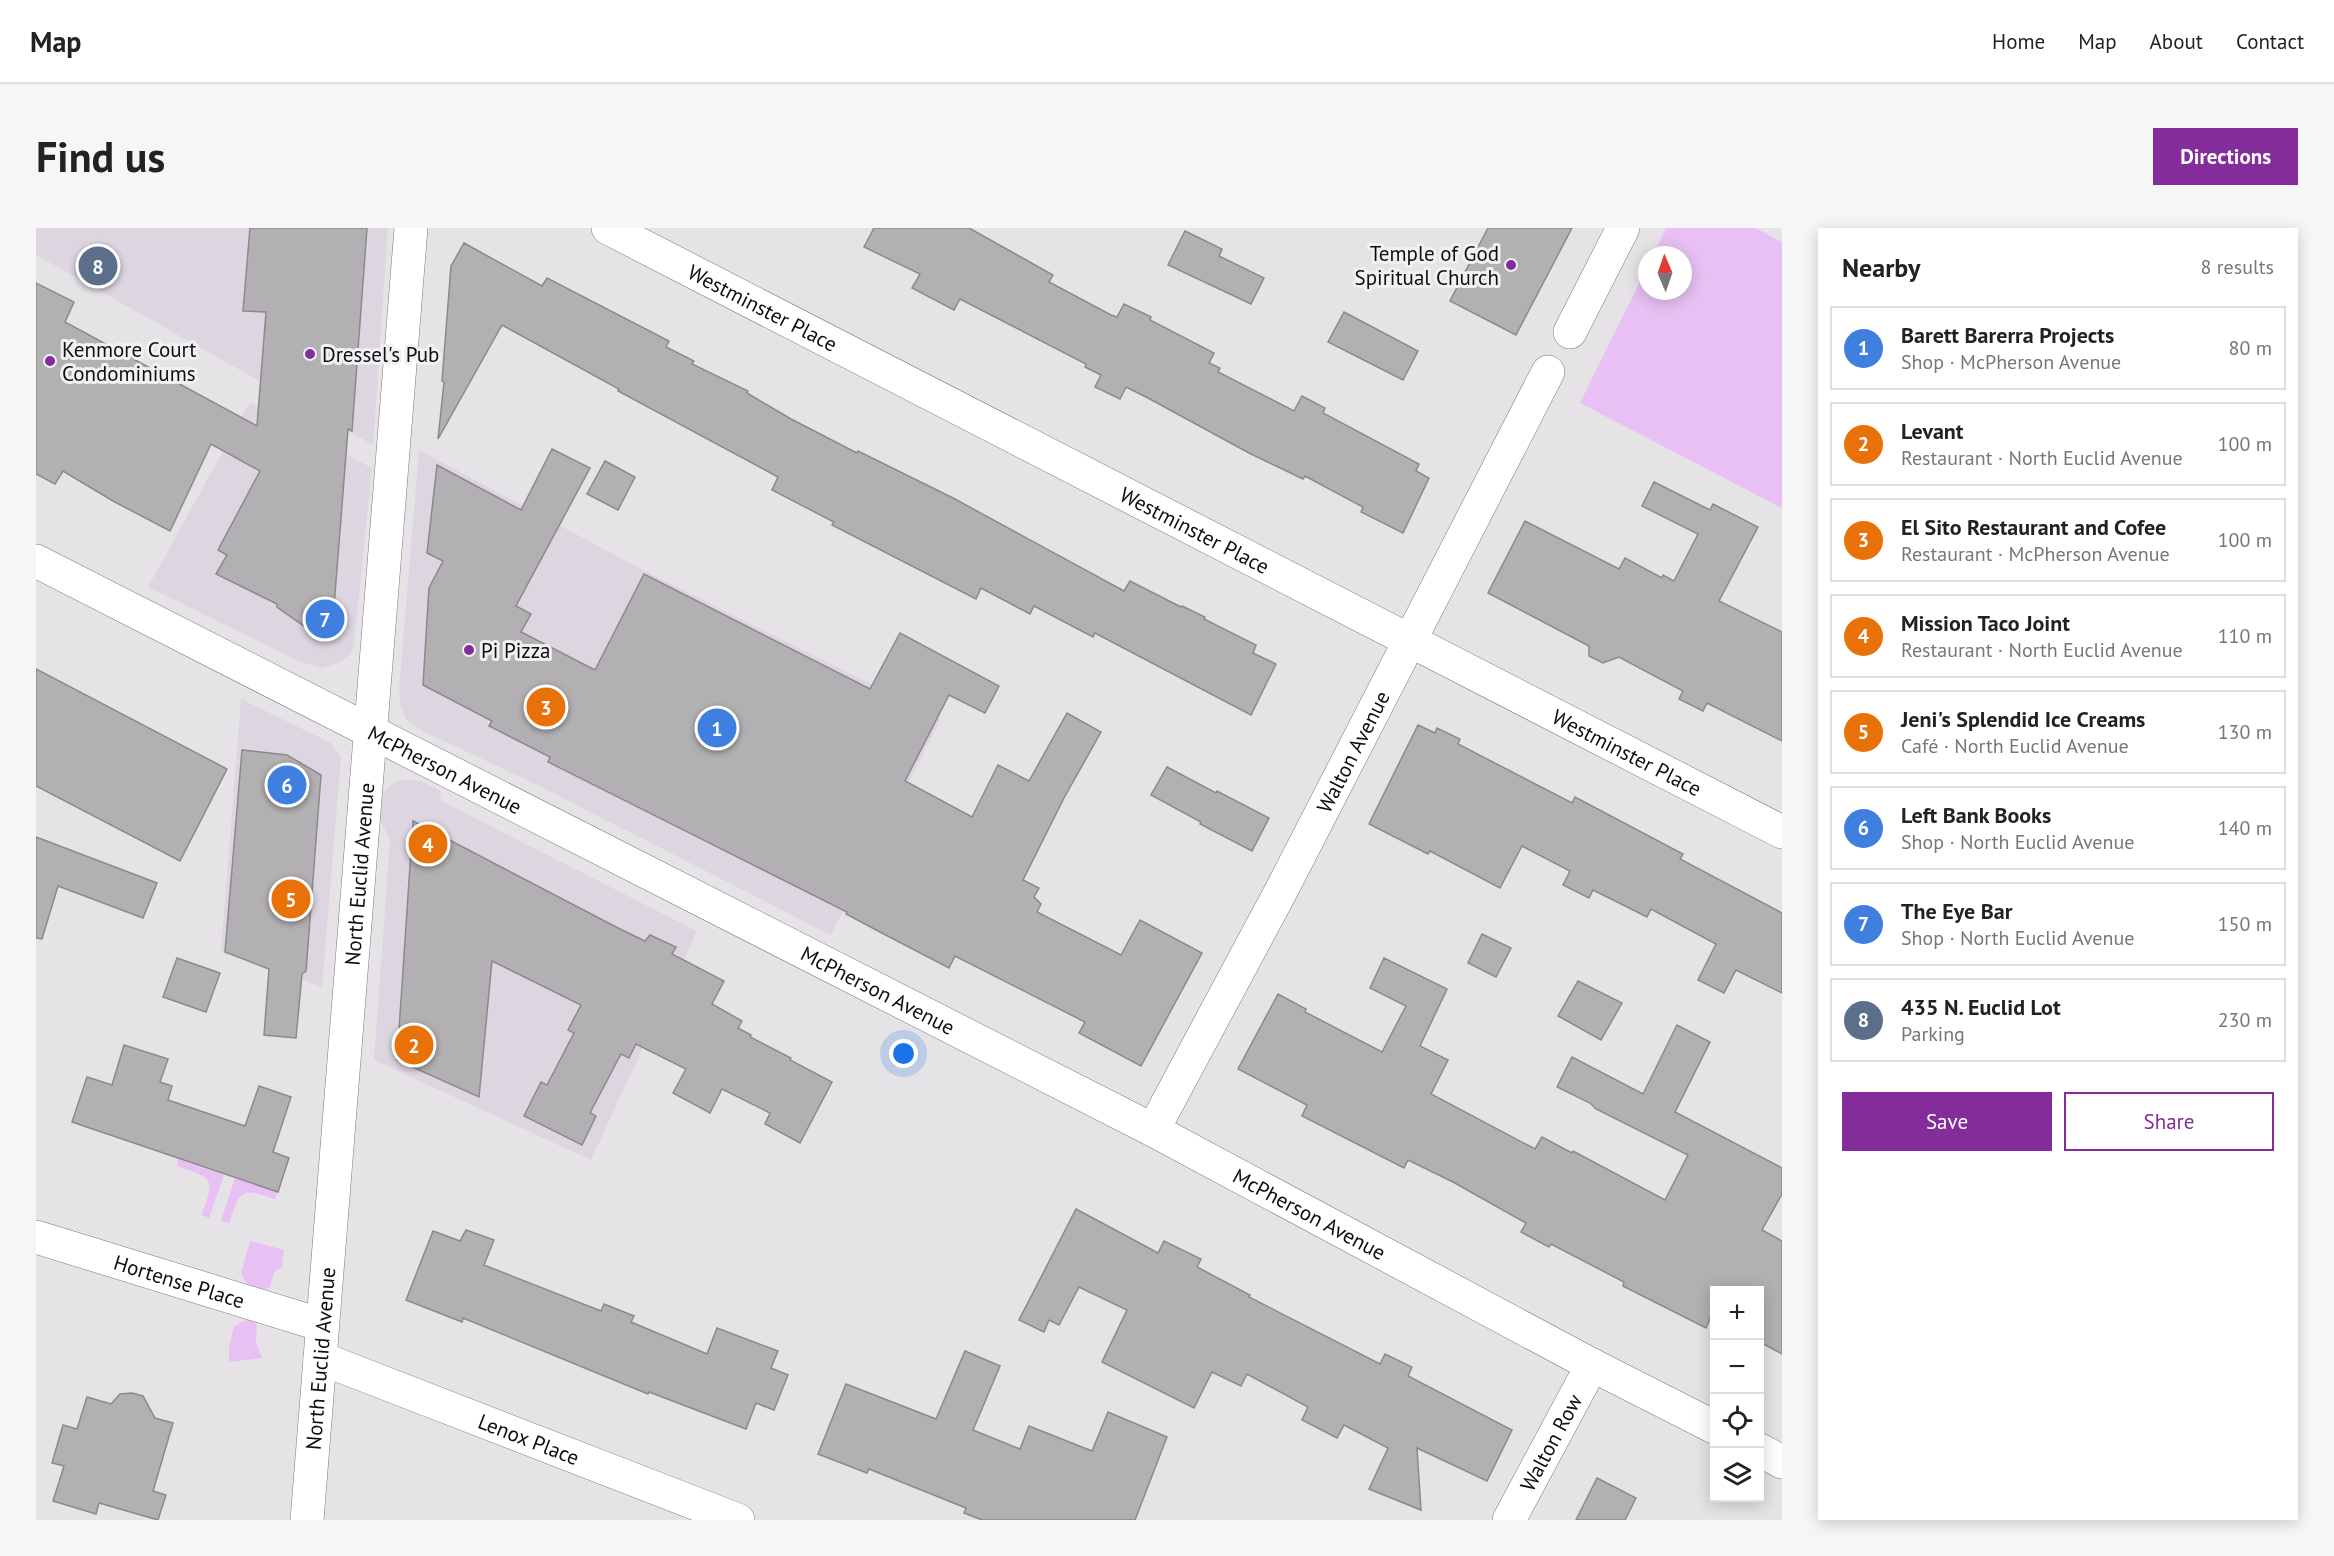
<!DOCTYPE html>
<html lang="en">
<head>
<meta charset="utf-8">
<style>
	:root { --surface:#fff; --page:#f6f6f6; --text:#222; --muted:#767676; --line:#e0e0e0; --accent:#832c9a }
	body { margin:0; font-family:"PT Sans",sans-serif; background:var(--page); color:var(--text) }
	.controls { position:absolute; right:18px; bottom:18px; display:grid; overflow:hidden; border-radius:0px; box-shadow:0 3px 15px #0003 }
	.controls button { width:54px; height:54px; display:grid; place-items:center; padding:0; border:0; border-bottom:2px solid var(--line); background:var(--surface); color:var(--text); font:30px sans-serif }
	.compass { position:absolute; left:1602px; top:18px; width:54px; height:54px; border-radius:50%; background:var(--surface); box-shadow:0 3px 15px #0003; rotate:358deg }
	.you { position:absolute; left:868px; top:826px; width:21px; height:21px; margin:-15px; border:4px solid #fff; border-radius:50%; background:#1a73e8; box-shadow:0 0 0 9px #1a73e833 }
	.badge { display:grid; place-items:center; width:39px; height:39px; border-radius:50%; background:var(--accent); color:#fff; font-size:20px; font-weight:700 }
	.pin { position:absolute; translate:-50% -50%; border:3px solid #fff; box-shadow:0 2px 6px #0006 }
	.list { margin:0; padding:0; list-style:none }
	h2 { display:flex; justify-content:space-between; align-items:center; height:78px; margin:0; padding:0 24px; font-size:26px }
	h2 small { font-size:20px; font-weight:400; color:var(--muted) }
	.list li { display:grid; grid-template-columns:39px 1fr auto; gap:18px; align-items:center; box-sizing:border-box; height:84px; margin:0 12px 12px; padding:0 12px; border:2px solid var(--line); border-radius:0px }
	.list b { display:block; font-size:22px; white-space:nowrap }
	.list p { margin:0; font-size:20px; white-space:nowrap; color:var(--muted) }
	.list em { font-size:20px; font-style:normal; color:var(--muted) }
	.actions { display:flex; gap:12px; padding:18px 24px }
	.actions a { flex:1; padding:14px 0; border:2px solid var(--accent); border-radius:0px; text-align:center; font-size:21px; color:var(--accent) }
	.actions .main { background:var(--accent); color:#fff }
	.icon { flex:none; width:33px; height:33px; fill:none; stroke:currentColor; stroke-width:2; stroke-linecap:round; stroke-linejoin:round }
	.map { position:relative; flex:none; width:1746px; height:1292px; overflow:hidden; border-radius:0px }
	header { display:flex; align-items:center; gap:36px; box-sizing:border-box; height:84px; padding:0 30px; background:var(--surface); border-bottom:2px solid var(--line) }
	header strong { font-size:28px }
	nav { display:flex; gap:33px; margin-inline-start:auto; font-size:21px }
	.intro { display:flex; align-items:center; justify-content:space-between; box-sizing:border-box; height:144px; padding:0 36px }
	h1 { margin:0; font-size:42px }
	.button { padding:15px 27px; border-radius:0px; background:var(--accent); color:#fff; font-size:21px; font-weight:700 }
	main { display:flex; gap:36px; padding:0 36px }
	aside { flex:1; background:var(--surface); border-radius:0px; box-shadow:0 3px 15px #0003 }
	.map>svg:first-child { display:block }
	.built { fill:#ddd6e0 }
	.green { fill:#e8c0f3 }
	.building { fill:#b3b0b4; stroke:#8b898c; stroke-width:1.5 }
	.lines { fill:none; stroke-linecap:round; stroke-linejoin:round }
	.street-casing { stroke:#7c797d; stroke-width:34 }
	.street { stroke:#fff; stroke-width:33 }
	.poi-dot { fill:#832c9a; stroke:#f3f0f4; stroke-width:2 }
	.labels { text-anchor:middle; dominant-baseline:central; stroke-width:6; stroke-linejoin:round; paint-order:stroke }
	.poi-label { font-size:21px; fill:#0f0e0f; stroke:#f3f0f4; text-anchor:start }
	.street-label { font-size:21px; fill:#0f0e0f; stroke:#f3f0f4 }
</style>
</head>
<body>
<header>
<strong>Map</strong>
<nav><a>Home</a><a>Map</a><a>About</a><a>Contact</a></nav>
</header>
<div class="intro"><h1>Find us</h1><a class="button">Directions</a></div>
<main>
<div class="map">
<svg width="1746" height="1292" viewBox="0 0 1746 1292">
	<rect width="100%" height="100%" fill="#e6e3e6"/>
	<g class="built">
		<path d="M0 0H352L337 217 0 27Z"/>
		<path d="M214 174 336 240 318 416 314 427 302 435 285 440 260 432 112 359Z"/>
		<path d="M383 222 605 341 905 491 795 707 499 556 387 503 370 491 365 479 363 461Z"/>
		<path d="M205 471 295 515 305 530 286 759 185 723Z"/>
		<path d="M370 552 385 553 404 563 405 573 661 703 555 932 338 832 354 611 343 591V574L348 564 359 554Z"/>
	</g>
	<g class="green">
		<path d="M1630 0H1720L1746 14V280L1544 175 1611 39V63H1647V27H1617Z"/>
		<path d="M142 931 188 947 173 990 166 987C179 949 178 951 141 938Z"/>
		<path d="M199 950 242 964 239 971C204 959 205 962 193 995L185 993Z"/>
		<path d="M214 1013 248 1022 246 1039 238 1044 234 1059C226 1064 220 1060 212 1058L205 1046Z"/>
		<path d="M213 1091 221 1092 220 1115 226 1130 193 1134V1119L198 1098Z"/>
	</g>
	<g class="building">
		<path d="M214 0H331L316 203 312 201 296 404 282 408 241 379V376L180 346 191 327 182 322 224 243 175 216 134 303 77 273 27 243 19 256 0 246V55L38 74 29 94 221 198 230 84 207 83Z"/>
		<path d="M838 0H933L1017 47 1013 54 1075 87 1081 89 1088 76 1115 89 1114 92 1178 125 1173 135 1184 140 1182 144 1258 183 1266 168 1289 180 1287 185 1383 236 1380 243 1393 250 1367 305 1325 284 1327 279 1269 248 1267 251 1213 225 1112 170 1090 159 1084 171 1059 159 1065 147 1049 139 1050 136 924 71 918 82 876 60 884 46 828 19Z"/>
		<path d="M1452 0H1536L1480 107 1414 73Z"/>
		<path d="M1149 3 1186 21 1183 28 1228 50 1215 76 1132 37Z"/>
		<path d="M428 15 506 58 511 50 633 113 630 119 658 133 656 136 712 163 711 165 755 191 821 225 822 223 917 270 1088 363 1094 353 1145 379 1146 378 1169 389 1168 391 1220 417 1217 425 1240 436 1215 487 1059 405 1057 409 998 378 994 386 945 360 940 371 796 297 798 294 736 262 742 249 582 163 583 161 466 97 402 211 408 154 406 153 415 38Z"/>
		<path d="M1308 84 1382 123 1367 152 1292 114Z"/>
		<path d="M516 221 554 240 480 378 495 386 485 404 559 442 608 346 834 461 864 405 963 458 949 485 913 467 869 553 936 589 962 537 993 553 1031 485 1065 504 1028 570 987 652 1003 660 998 669 1005 676 1001 684 1085 727 1104 692 1166 725 1105 838 1043 805 1049 794 919 728 913 740 842 703 810 686 811 684 512 534 514 529 453 498 456 493 387 457 393 360 407 333 391 325 401 237 485 282Z"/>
		<path d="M569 233 599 249 582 282 551 266Z"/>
		<path d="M1618 254 1674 282 1677 276 1722 299 1683 373 1746 404V513L1671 475 1667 483 1643 471 1647 463 1583 429 1567 435 1553 428V418L1452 365 1489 293 1583 341 1589 330 1626 350 1627 347 1638 353 1662 306 1606 278Z"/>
		<path d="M0 441 191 541 144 633 0 558Z"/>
		<path d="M1382 497 1399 505 1401 500 1424 511 1422 516 1536 575 1539 569 1647 626 1644 631 1746 685V765L1700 742 1688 765 1662 752 1680 716 1615 681 1611 689 1557 662 1553 670 1527 657 1534 643 1486 618 1464 660 1394 623 1392 626 1333 596Z"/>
		<path d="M206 522 251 527 285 547 270 743 266 746 260 810 228 807 233 741 189 724Z"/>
		<path d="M1131 539 1180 565 1181 563 1233 590 1216 623 1164 596 1165 594 1115 567Z"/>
		<path d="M377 593 584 701 609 713 614 707 640 719 636 726 688 753 676 776 706 793 702 800 715 807 714 809 755 830 754 832 796 854 764 915 729 896 734 885 686 861 674 885 637 865 650 841 600 816 593 830 585 826 554 885 560 888 546 917 488 888 505 854 511 857 538 805 532 802 545 777 456 733 443 869 361 832Z"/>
		<path d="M0 609 121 655 107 690 22 658 6 711 0 710Z"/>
		<path d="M1446 706 1475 720 1460 749 1432 735Z"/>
		<path d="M141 730 184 745 170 784 127 769Z"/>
		<path d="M1348 730 1411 761 1384 818 1412 832 1395 866 1499 921 1506 909 1536 925 1537 923 1629 972 1652 927 1560 881 1554 875 1521 859 1536 829 1607 866 1641 797 1674 814 1639 884 1746 940V966L1726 1002 1746 1013V1126L1724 1114V1062H1678V1090L1675 1088 1670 1100 1587 1058 1588 1054 1515 1016 1513 1019 1485 1004 1490 995 1417 954 1372 932 1368 940 1266 888 1271 877 1202 841 1242 766 1270 781 1269 784 1346 824 1370 778 1334 760Z"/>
		<path d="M1542 753 1586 775 1565 812 1522 788Z"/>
		<path d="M88 817 132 831 124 854 136 858 132 872 209 898 223 858 255 869 237 924 253 930 242 964 36 894 51 849 76 857Z"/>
		<path d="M1040 981 1122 1025 1128 1013 1165 1031 1161 1039 1214 1067 1213 1069 1344 1136 1349 1126 1376 1139 1372 1148 1476 1202 1451 1253 1381 1220 1385 1282 1333 1261 1352 1220 1308 1197 1301 1210 1266 1192 1272 1179 1211 1146 1205 1158 1176 1144 1158 1180 1066 1134 1091 1082 1043 1059 1023 1097 1013 1092 1008 1104 983 1092Z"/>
		<path d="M430 1002 458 1012 448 1037 565 1083 568 1076 598 1088 595 1094 671 1126 681 1100 742 1123 735 1140 752 1147 738 1182 720 1175 710 1201 613 1164 612 1166 427 1090 426 1094 370 1072 397 1003 424 1013Z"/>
		<path d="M929 1123 964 1138 937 1202 984 1221 993 1198 1056 1223 1072 1184 1131 1209 1099 1292H946L928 1285 930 1280 833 1241 831 1245 782 1226 810 1156 900 1191Z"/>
		<path d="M96 1165 107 1168 119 1190 137 1195 117 1263 130 1267 122 1292 63 1275 60 1286 17 1273 28 1238 16 1235 27 1197 41 1201 51 1169 75 1176 84 1166Z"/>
		<path d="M1561 1250 1600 1270 1589 1292H1540Z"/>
	</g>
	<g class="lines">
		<defs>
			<g id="street">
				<path id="s1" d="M572 0 1746 604"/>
				<path d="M1534 104 1587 0"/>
				<path id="s2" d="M0 333 1117 902 1556 1137 1678 1199"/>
				<path id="s3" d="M1117 902 1246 661 1512 144"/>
				<path id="s4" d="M0 1009 286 1097"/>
				<path id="s5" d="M284 1130 702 1292"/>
				<path d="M1724 1222 1746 1234"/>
				<path id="s6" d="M271 1292 375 0"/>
				<path id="s7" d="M1473 1292 1556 1137"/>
			</g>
		</defs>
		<use href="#street" class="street-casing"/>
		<use href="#street" class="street"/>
	</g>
	<g class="poi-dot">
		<circle cx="1475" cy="37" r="6"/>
		<circle cx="274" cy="126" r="6"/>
		<circle cx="14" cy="133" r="6"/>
		<circle cx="433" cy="422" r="6"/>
	</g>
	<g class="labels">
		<g class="poi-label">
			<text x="1463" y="25" text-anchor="end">Temple of God<tspan x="1463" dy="24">Spiritual Church</tspan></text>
			<text x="26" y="121">Kenmore Court<tspan x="26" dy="24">Condominiums</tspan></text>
			<text x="286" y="126">Dressel's Pub</text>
			<text x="445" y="422">Pi Pizza</text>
		</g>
		<g class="street-label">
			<text stroke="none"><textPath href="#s1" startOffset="174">Westminster Place</textPath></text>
			<text stroke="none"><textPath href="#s1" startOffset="660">Westminster Place</textPath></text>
			<text stroke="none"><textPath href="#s3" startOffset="428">Walton Avenue</textPath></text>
			<text stroke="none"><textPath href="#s1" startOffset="1146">Westminster Place</textPath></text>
			<text stroke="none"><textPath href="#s2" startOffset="459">McPherson Avenue</textPath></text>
			<text stroke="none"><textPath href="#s6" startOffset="648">North Euclid Avenue</textPath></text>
			<text stroke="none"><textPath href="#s2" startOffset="945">McPherson Avenue</textPath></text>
			<text stroke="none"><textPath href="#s2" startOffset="1431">McPherson Avenue</textPath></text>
			<text stroke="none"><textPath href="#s4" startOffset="150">Hortense Place</textPath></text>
			<text stroke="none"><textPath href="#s6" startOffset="162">North Euclid Avenue</textPath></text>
			<text stroke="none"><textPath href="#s5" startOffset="224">Lenox Place</textPath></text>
			<text stroke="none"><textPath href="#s7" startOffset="88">Walton Row</textPath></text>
		</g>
	</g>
</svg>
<div class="controls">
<button>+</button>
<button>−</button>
<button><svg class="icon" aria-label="locate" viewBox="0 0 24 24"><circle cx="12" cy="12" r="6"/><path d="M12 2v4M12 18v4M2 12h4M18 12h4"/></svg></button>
<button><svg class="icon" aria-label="layers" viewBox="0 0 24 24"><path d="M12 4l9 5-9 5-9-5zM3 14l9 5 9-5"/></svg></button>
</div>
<svg class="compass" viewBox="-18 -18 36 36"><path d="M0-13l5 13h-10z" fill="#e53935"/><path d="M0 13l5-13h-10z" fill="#767676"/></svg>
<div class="you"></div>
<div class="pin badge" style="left:681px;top:500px;background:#3f7fe0">1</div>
<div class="pin badge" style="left:378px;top:817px;background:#e8710a">2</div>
<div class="pin badge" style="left:510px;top:479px;background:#e8710a">3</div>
<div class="pin badge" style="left:392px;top:616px;background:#e8710a">4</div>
<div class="pin badge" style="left:255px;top:671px;background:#e8710a">5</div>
<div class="pin badge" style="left:251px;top:557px;background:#3f7fe0">6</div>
<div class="pin badge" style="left:289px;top:391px;background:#3f7fe0">7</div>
<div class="pin badge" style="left:62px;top:38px;background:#5c6f8a">8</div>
</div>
<aside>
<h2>Nearby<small>8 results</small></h2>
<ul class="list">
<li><span class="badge" style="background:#3f7fe0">1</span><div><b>Barett Barerra Projects</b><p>Shop · McPherson Avenue</p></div><em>80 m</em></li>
<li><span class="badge" style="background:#e8710a">2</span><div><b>Levant</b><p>Restaurant · North Euclid Avenue</p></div><em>100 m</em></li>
<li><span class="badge" style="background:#e8710a">3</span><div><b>El Sito Restaurant and Cofee</b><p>Restaurant · McPherson Avenue</p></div><em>100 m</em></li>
<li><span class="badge" style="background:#e8710a">4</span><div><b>Mission Taco Joint</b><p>Restaurant · North Euclid Avenue</p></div><em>110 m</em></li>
<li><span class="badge" style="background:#e8710a">5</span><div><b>Jeni's Splendid Ice Creams</b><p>Café · North Euclid Avenue</p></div><em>130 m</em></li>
<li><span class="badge" style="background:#3f7fe0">6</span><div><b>Left Bank Books</b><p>Shop · North Euclid Avenue</p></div><em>140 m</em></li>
<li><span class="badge" style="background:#3f7fe0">7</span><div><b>The Eye Bar</b><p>Shop · North Euclid Avenue</p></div><em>150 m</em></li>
<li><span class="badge" style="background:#5c6f8a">8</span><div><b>435 N. Euclid Lot</b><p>Parking</p></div><em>230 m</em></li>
</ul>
<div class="actions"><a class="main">Save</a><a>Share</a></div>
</aside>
</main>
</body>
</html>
